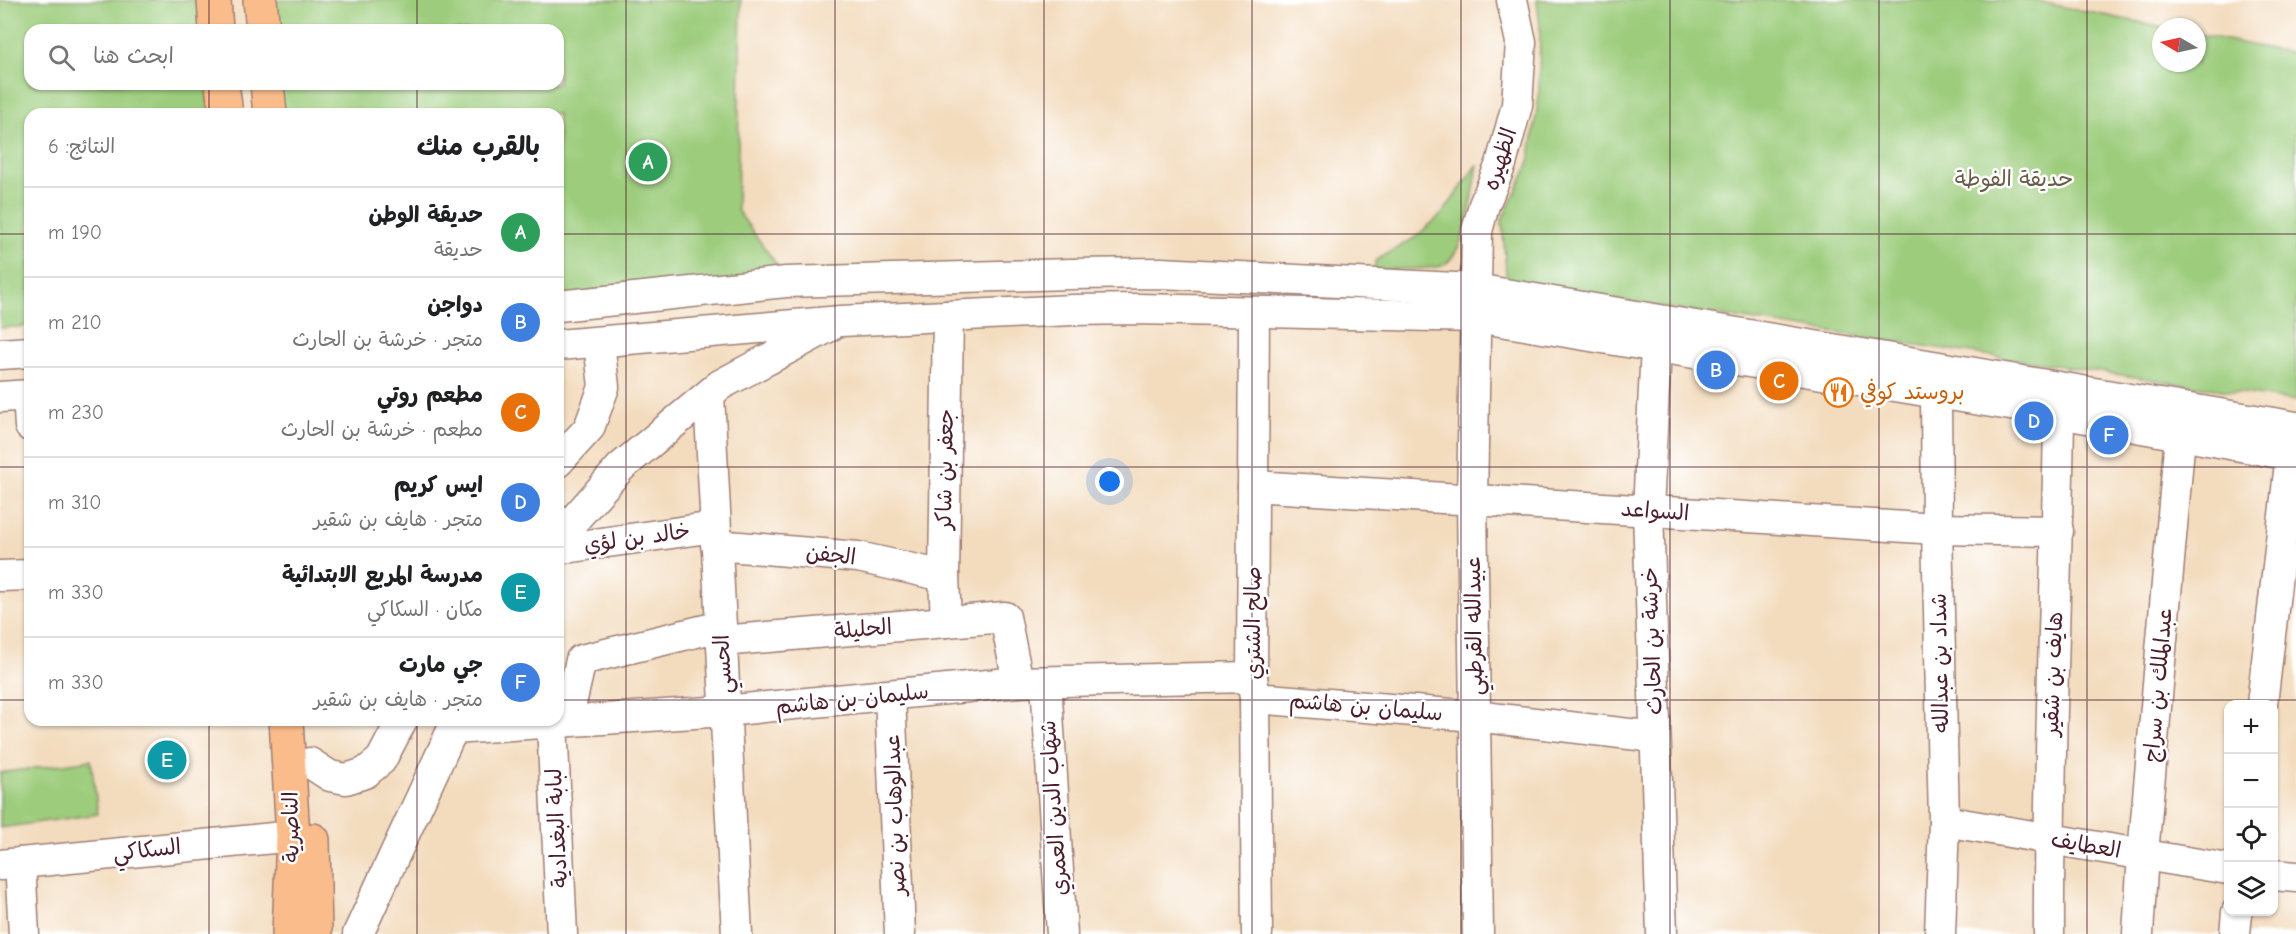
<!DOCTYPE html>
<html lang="ar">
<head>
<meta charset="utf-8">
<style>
	:root { --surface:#fff; --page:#f2f2f2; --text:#202124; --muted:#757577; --line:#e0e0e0; --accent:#d1495b }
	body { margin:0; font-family:"Comic Neue","Playpen Sans Arabic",sans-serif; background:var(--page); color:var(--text); direction:rtl }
	.controls { position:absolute; right:18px; bottom:18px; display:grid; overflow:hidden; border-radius:12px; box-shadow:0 2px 4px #0004 }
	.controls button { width:54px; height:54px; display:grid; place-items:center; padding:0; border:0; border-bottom:2px solid var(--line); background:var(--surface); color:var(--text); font:30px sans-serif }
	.compass { position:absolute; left:2152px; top:18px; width:54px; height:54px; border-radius:50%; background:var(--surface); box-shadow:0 2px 4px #0004; rotate:279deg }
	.you { position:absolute; left:1110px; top:482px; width:21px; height:21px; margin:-15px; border:4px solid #fff; border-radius:50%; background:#1a73e8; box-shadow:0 0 0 9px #1a73e833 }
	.badge { display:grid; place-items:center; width:39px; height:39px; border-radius:50%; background:var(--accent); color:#fff; font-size:20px; font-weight:700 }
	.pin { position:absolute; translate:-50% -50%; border:3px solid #fff; box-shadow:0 2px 6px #0006 }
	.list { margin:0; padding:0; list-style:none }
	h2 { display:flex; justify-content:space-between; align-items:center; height:78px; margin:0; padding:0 24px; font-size:26px }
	h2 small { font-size:20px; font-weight:400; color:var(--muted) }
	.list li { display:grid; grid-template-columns:39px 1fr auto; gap:18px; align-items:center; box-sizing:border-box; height:90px; padding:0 24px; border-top:2px solid var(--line) }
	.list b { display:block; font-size:22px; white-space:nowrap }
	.list p { margin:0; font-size:20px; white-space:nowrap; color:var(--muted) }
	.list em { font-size:20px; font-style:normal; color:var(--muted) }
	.icon { flex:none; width:33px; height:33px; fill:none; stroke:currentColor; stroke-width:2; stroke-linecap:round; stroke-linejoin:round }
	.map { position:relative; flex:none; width:2296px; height:934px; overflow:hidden; direction:ltr }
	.search { position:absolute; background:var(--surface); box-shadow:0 2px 4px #0004; left:24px; top:24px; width:540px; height:66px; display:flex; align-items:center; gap:15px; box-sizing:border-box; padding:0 21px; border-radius:18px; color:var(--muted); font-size:22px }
	.panel { position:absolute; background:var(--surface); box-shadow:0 2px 4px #0004; left:24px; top:108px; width:540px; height:618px; border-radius:18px; direction:rtl }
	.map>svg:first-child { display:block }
	.green { fill:#9ccc7b; stroke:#737653; stroke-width:1.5 }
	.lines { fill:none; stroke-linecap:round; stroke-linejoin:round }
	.minor-casing { stroke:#9e7e74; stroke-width:33 }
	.major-casing { stroke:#9e7e74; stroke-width:36 }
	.minor { stroke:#fff; stroke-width:30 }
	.major { stroke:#fabc8b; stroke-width:33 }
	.grid { fill:none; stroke:#4a1f2b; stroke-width:1.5; stroke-opacity:0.55 }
	.labels { text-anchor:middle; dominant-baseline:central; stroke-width:5; stroke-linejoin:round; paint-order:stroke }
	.street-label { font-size:22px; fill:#4a1f2b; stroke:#fff }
	.park-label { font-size:22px; fill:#675c47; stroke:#fff }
	.food-label { font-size:22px; fill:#c56008; stroke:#fff; text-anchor:start }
</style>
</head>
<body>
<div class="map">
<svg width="2296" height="934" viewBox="0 0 2296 934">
	<rect width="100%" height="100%" fill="#fff"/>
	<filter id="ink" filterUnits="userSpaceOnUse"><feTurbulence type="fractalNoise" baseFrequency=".0167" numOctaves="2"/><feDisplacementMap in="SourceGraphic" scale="12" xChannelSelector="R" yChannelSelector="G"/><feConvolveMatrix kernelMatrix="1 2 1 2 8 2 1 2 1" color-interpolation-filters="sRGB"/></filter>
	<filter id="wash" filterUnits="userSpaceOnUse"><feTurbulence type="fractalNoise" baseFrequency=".008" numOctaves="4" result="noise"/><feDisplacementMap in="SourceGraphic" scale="24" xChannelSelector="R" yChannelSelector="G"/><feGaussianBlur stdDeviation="1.35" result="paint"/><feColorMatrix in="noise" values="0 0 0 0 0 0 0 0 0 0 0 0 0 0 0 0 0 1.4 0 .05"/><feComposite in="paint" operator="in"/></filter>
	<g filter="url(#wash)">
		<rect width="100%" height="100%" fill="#f3dcbe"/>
		<g class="green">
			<path d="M0 0H198L201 30H30V84H206L209 114H30V326L0 328Z"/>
			<path d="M264 0H741L737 210 790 283 558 307V114H274L271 84H558V30H267Z"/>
			<path d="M1537 0H2029L2163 27H2161V63H2197V34L2296 54V401L1507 284 1502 220 1529 164 1539 97 1540 26Z"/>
			<path d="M1478 164C1474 187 1466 258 1441 266 1429 270 1390 269 1375 270V261L1413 239 1442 214Z"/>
			<path d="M91 760 98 814 0 828V773Z"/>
		</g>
	</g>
	<g filter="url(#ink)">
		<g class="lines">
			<defs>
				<g id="minor">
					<path d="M558 306 786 282 1071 274 1161 273 1475 289 2296 427"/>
					<path d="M1254 312 1252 677 1255 698 1257 934"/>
					<path d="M558 345 841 321 1072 310 1138 309 1476 317 2059 413 2296 456"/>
					<path d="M1656 347 1648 511 1662 934"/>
					<path d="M0 354 30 352"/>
					<path d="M1936 393 1937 529 1944 821 1940 934"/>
					<path d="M28 395 30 426"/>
					<path d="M709 395 737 934"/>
					<path d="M0 397 30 395"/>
					<path d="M558 462 589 428 604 387 599 342"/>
					<path d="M1253 486 1937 529 2058 531"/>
					<path d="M558 538 621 467 720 385 830 326"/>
					<path d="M716 545 858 557 944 576"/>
					<path d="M558 549 715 527"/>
					<path d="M0 576 30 575"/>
					<path d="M946 622 944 576 948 316"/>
					<path d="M721 641 1005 617 1018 682"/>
					<path d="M1046 682 1062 934"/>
					<path d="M890 695 900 934"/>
					<path d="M1255 698 1475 716 1655 737"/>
					<path d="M2262 704 2291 455"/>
					<path d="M567 721 581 660 721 626"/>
					<path d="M552 723 562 934"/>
					<path d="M453 729 725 711 1018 682 1252 677"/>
					<path d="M310 763 330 776 346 779 365 773 381 760 402 720"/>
					<path d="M1944 821 2228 869"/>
					<path d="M20 863 24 934"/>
					<path d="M0 865 293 836"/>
					<path d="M2274 875 2296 877"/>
					<path d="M358 934 457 720"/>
					<path d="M1478 934 1472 500 1477 231 1484 205 1501 164 1517 105 1521 42 1512 0"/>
					<path d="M2049 934C2048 760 2057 587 2059 413"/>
					<path d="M2138 934 2143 854 2180 436"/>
					<path d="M2235 934 2237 912"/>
				</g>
				<g id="major">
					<path d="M214 0 216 30"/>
					<path d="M260 0 263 30"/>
					<path d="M222 84 226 114"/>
					<path d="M267 84 270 114"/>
					<path d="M286 720 293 836 289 934"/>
					<path d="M313 840 315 934"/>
				</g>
			</defs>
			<use href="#minor" class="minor-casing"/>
			<use href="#major" class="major-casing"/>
			<use href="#minor" class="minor"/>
			<use href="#major" class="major"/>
		</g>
	</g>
	<path class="grid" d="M209 0V30M417 0V30M626 0V934M835 0V934M1044 0V934M1252 0V934M1461 0V934M1670 0V934M1879 0V934M2087 0V934M209 84V114M417 84V114M0 234H30M558 234H2296M0 467H30M558 467H2296M0 700H30M558 700H2296M209 720V934M417 720V934"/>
	<defs>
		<symbol id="restaurant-ring" viewBox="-11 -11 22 22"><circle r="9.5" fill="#fff" stroke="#e8710a" stroke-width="1.5"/><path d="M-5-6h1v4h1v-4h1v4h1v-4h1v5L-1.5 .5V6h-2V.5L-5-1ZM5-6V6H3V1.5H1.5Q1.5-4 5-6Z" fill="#e8710a"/></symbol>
	</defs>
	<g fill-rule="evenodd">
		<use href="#restaurant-ring" x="1822" y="376" width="33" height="33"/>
	</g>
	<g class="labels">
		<g class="street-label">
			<text transform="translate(1500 159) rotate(-72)">الظهيره</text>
			<text transform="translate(945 469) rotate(-89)">جعفر بن شاكر</text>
			<text transform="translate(1655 511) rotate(4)">السواعد</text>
			<text transform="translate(637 538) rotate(-8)">خالد بن لؤي</text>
			<text transform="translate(831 555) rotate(6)">الجفن</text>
			<text transform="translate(1253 623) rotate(-90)">صالح الشتري</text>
			<text transform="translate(1474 626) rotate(-91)">عبيدالله القرطبي</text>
			<text transform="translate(863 629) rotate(-5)">الحليلة</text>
			<text transform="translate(1652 641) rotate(-92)">خرشة بن الحارث</text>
			<text transform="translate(1940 663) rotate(-91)">شداد بن عبدالله</text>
			<text transform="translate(723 664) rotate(-93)">الحسي</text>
			<text transform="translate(2053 674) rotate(-88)">هايف بن شقير</text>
			<text transform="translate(2158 685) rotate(-85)">عبدالملك بن سراج</text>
			<text transform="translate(852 699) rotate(-6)">سليمان بن هاشم</text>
			<text transform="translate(1366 707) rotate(5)">سليمان بن هاشم</text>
			<text transform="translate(1054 808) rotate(-94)">شهاب الدين العمري</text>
			<text transform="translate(895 815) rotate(-92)">عبدالوهاب بن نصر</text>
			<text transform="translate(291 827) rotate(-91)">الناصرية</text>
			<text transform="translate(557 828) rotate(-93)">لبابة البغدادية</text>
			<text transform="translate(2086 845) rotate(10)">العطايف</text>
			<text transform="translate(147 850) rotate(-6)">السكاكي</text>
		</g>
		<g class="park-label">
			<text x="2014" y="179">حديقة الفوطة</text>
		</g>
		<g class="food-label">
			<text x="1860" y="392">بروستد كوفي</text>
		</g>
	</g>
</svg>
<div class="controls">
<button>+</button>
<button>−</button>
<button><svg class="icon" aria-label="locate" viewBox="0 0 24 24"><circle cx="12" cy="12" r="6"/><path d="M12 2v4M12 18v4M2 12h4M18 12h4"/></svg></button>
<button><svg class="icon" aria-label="layers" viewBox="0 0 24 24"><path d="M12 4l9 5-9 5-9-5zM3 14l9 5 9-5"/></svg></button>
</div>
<svg class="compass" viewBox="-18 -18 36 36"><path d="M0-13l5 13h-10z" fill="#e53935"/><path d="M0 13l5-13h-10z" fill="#757577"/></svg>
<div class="you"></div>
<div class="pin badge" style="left:648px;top:162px;background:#2e9e5b">A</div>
<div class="pin badge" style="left:1716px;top:370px;background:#3f7fe0">B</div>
<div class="pin badge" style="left:1779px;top:381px;background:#e8710a">C</div>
<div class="pin badge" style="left:2034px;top:421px;background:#3f7fe0">D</div>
<div class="pin badge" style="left:167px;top:760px;background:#0f9aa8">E</div>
<div class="pin badge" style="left:2109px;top:435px;background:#3f7fe0">F</div>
<div class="search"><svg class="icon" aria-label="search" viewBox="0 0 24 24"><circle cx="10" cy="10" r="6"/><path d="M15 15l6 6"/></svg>ابحث هنا</div>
<section class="panel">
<h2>بالقرب منك<small>النتائج: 6</small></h2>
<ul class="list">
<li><span class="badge" style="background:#2e9e5b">A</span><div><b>حديقة الوطن</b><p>حديقة</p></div><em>190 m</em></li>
<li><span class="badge" style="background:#3f7fe0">B</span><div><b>دواجن</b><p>متجر · خرشة بن الحارث</p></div><em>210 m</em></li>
<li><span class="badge" style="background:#e8710a">C</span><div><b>مطعم روتي</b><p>مطعم · خرشة بن الحارث</p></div><em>230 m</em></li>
<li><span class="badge" style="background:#3f7fe0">D</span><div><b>ايس كريم</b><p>متجر · هايف بن شقير</p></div><em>310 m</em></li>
<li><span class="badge" style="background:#0f9aa8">E</span><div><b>مدرسة المربع الابتدائية</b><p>مكان · السكاكي</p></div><em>330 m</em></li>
<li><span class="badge" style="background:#3f7fe0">F</span><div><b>جي مارت</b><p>متجر · هايف بن شقير</p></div><em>330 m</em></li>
</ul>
</section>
</div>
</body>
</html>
